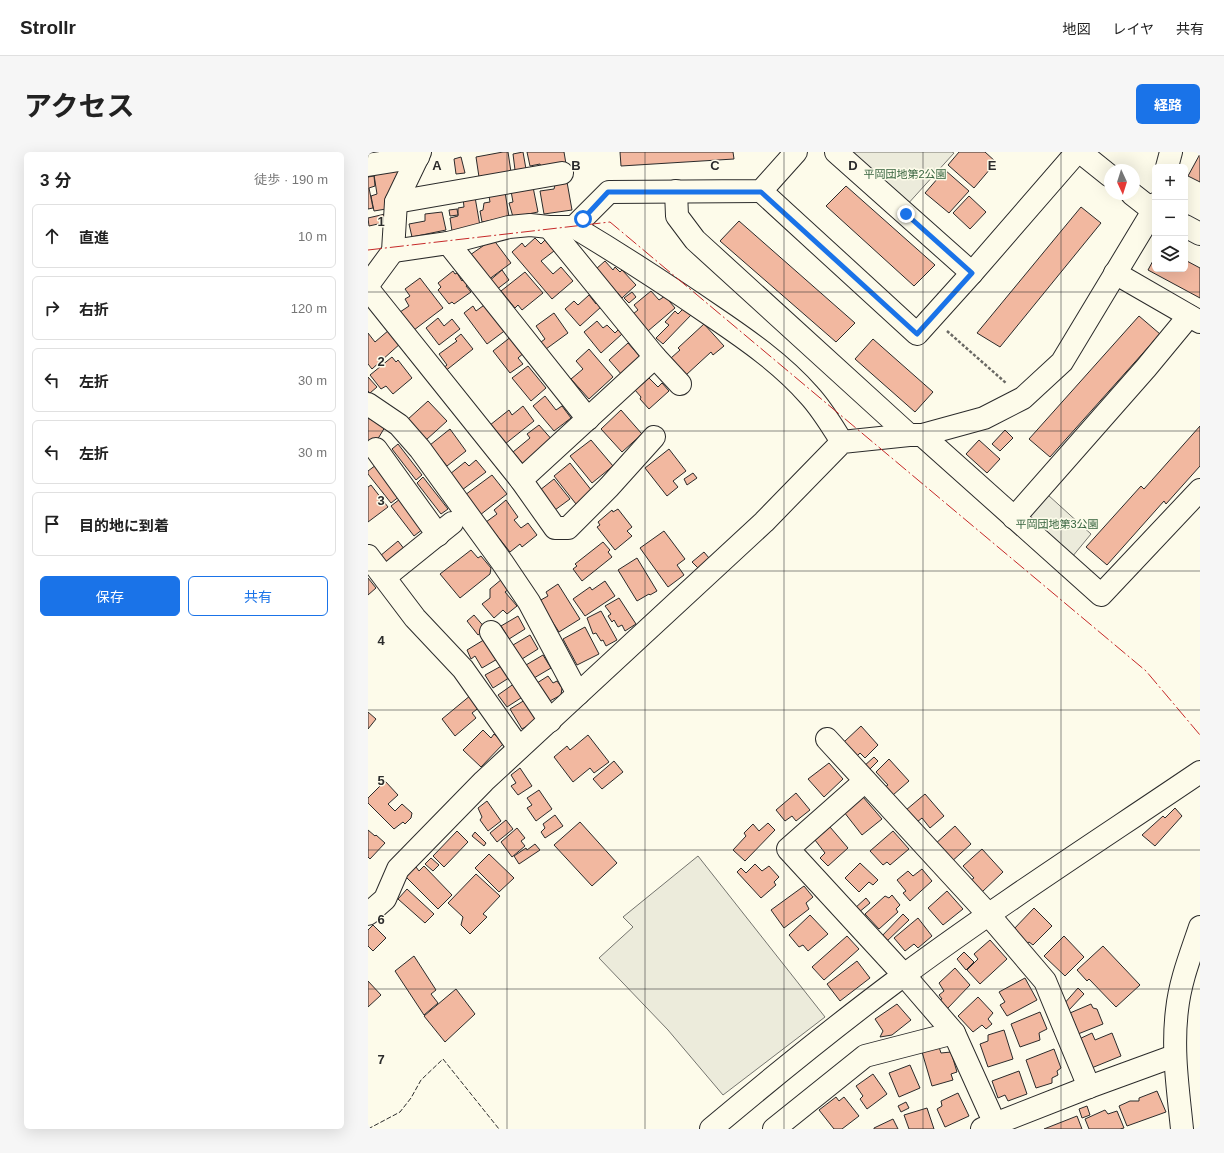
<!DOCTYPE html>
<html lang="ja">
<head>
<meta charset="utf-8">
<style>
	:root { --surface:#fff; --page:#f6f6f6; --text:#222; --muted:#767676; --line:#e0e0e0; --accent:#1a73e8 }
	body { margin:0; font-family:Helvetica,"Noto Sans JP",sans-serif; background:var(--page); color:var(--text) }
	.controls { position:absolute; right:12px; top:12px; display:grid; overflow:hidden; border-radius:6px; box-shadow:0 4px 16px #0002 }
	.controls button { width:36px; height:36px; display:grid; place-items:center; padding:0; border:0; border-bottom:1px solid var(--line); background:var(--surface); color:var(--text); font:20px sans-serif }
	.compass { position:absolute; left:736px; top:12px; width:36px; height:36px; border-radius:50%; background:var(--surface); box-shadow:0 4px 16px #0002; rotate:176deg }
	.stop { position:absolute; width:12px; height:12px; margin:-9px; border:3px solid #1a73e8; border-radius:50%; background:#fff }
	.stop.end { background:#1a73e8; border-color:#fff; box-shadow:0 1px 4px #0008 }
	.list { margin:0; padding:0; list-style:none }
	h2 { display:flex; justify-content:space-between; align-items:center; height:52px; margin:0; padding:0 16px; font-size:17px }
	h2 small { font-size:13px; font-weight:400; color:var(--muted) }
	.list li { display:grid; grid-template-columns:26px 1fr auto; gap:12px; align-items:center; box-sizing:border-box; height:64px; margin:0 8px 8px; padding:0 8px; border:1px solid var(--line); border-radius:6px }
	.list b { display:block; font-size:15px; white-space:nowrap }
	.list em { font-size:13px; font-style:normal; color:var(--muted) }
	.actions { display:flex; gap:8px; padding:12px 16px }
	.actions a { flex:1; padding:9px 0; border:1px solid var(--accent); border-radius:6px; text-align:center; font-size:14px; color:var(--accent) }
	.actions .main { background:var(--accent); color:#fff }
	.icon { flex:none; width:22px; height:22px; fill:none; stroke:currentColor; stroke-width:2; stroke-linecap:round; stroke-linejoin:round }
	.map { position:relative; flex:none; width:832px; height:977px; overflow:hidden; border-radius:6px }
	header { display:flex; align-items:center; gap:24px; box-sizing:border-box; height:56px; padding:0 20px; background:var(--surface); border-bottom:1px solid var(--line) }
	header strong { font-size:19px }
	nav { display:flex; gap:22px; margin-inline-start:auto; font-size:14px }
	.intro { display:flex; align-items:center; justify-content:space-between; box-sizing:border-box; height:96px; padding:0 24px }
	h1 { margin:0; font-size:28px }
	.button { padding:10px 18px; border-radius:6px; background:var(--accent); color:#fff; font-size:14px; font-weight:700 }
	main { display:flex; gap:24px; padding:0 24px }
	aside { flex:1; background:var(--surface); border-radius:6px; box-shadow:0 4px 16px #0002 }
	.map>svg:first-child { display:block }
	.green { fill:#ecebdb; stroke:#74746e }
	.building { fill:#f2b8a0; stroke:#2b2b2b }
	.lines { fill:none; stroke-linecap:round; stroke-linejoin:round }
	.minor-casing { stroke:#2b2b2b; stroke-width:24 }
	.path { stroke:#6a6964; stroke-width:2.5; stroke-dasharray:3 2; stroke-linecap:butt }
	.minor { stroke:#fdfbea; stroke-width:22 }
	.fence { stroke:#2b2b2b; stroke-width:1; stroke-dasharray:5 2; stroke-linecap:butt }
	.power { stroke:#c62828; stroke-width:1; stroke-dasharray:14 3 2 3; stroke-linecap:butt }
	.route { stroke:#1a73e8; stroke-width:5 }
	.grid { fill:none; stroke:#2b2b2b; stroke-width:1; stroke-opacity:0.55 }
	.labels { text-anchor:middle; dominant-baseline:central; stroke-width:3; stroke-linejoin:round; paint-order:stroke }
	.park-label { font-size:11px; fill:#34623c; stroke:#fdfbea }
	.grid-label { font-size:13px; text-anchor:middle; font-weight:bold; fill:#2b2b2b; stroke:#fdfbea; stroke-width:3; stroke-linejoin:round; paint-order:stroke }
</style>
</head>
<body>
<header>
<strong>Strollr</strong>
<nav><a>地図</a><a>レイヤ</a><a>共有</a></nav>
</header>
<div class="intro"><h1>アクセス</h1><a class="button">経路</a></div>
<main>
<aside>
<h2>3 分<small>徒歩 · 190 m</small></h2>
<ul class="list">
<li><svg class="icon" aria-label="ahead" viewBox="0 0 24 24"><path d="M12 20V5M6 11l6-6 6 6"/></svg><div><b>直進</b></div><em>10 m</em></li>
<li><svg class="icon" aria-label="right" viewBox="0 0 24 24"><path d="M7 20v-9h11M14 6l5 5-5 5"/></svg><div><b>右折</b></div><em>120 m</em></li>
<li><svg class="icon" aria-label="left" viewBox="0 0 24 24"><path d="M17 20v-9H6M10 6l-5 5 5 5"/></svg><div><b>左折</b></div><em>30 m</em></li>
<li><svg class="icon" aria-label="left" viewBox="0 0 24 24"><path d="M17 20v-9H6M10 6l-5 5 5 5"/></svg><div><b>左折</b></div><em>30 m</em></li>
<li><svg class="icon" aria-label="arrive" viewBox="0 0 24 24"><path d="M6 21V4h12l-3 4 3 4H6"/></svg><div><b>目的地に到着</b></div></li>
</ul>
<div class="actions"><a class="main">保存</a><a>共有</a></div>
</aside>
<div class="map">
<svg width="832" height="977" viewBox="0 0 832 977">
	<rect width="100%" height="100%" fill="#fdfbea"/>
	<g class="green">
		<path d="M478 0H584L586 1 538 54Z"/>
		<path d="M680 343 723 382 704 405 660 363Z"/>
		<path d="M330 704 457 865 355 943 300 878 231 806 265 775 255 765Z"/>
	</g>
	<g class="building">
		<path d="M135 0H140L143 20 111 25 108 5Z"/>
		<path d="M155 0 158 17 147 18 145 2Z"/>
		<path d="M159 0H196L198 12 174 17 172 12 162 14Z"/>
		<path d="M252 0H365L366 7 253 14Z"/>
		<path d="M591 0H617L628 10 606 36 580 13Z"/>
		<path d="M832 2V30L820 24Z"/>
		<path d="M93 5 97 21 88 22 86 7Z"/>
		<path d="M577 18 601 39 581 61 557 41Z"/>
		<path d="M29 19 30 21 18 57 6 59 3 44 9 42 6 23Z"/>
		<path d="M6 24 7 34 1 36 5 56 0 57V25Z"/>
		<path d="M199 30 204 58 176 62 172 39 186 37 187 33Z"/>
		<path d="M478 34 567 113 546 134 458 54Z"/>
		<path d="M165 35 170 60 145 65 141 51 145 50 143 39Z"/>
		<path d="M137 40 141 65 114 70 112 59 115 58 116 51 122 50 121 44Z"/>
		<path d="M601 44 618 60 602 77 585 61Z"/>
		<path d="M107 45 112 74 84 79 82 66 90 64V56L96 55 95 46Z"/>
		<path d="M713 55 733 71 632 195 609 181Z"/>
		<path d="M89 57 90 63 82 64 81 58Z"/>
		<path d="M74 60 78 78 44 85 41 72 57 69V62Z"/>
		<path d="M17 62 19 70 1 74 0 66Z"/>
		<path d="M371 69 487 171 468 190 352 89Z"/>
		<path d="M167 86 173 92 177 88 186 99 173 109 185 122 193 115 205 129 184 147 144 100 154 91 157 95Z"/>
		<path d="M125 87 143 111 120 128 102 103Z"/>
		<path d="M787 105V117H817V108L832 116V146L780 118Z"/>
		<path d="M237 109 245 118 247 115 252 120 254 118 268 133 254 146 228 117Z"/>
		<path d="M134 118 141 128 128 138 120 130Z"/>
		<path d="M85 119 87 122 89 121 94 129 97 126 101 132 98 134 103 140 86 152 84 150 81 152 70 138 73 135 70 131Z"/>
		<path d="M157 120 175 141 154 158 150 153 147 156 133 139Z"/>
		<path d="M52 126 75 156 46 178 32 160 41 154 37 147 42 144 37 137Z"/>
		<path d="M283 139 291 148 297 144 307 156 280 179 265 162 270 158 266 153Z"/>
		<path d="M264 140 268 145 261 151 256 146Z"/>
		<path d="M221 143 228 152 229 151 233 155 212 174 197 157 206 149 210 153Z"/>
		<path d="M119 151 139 177 119 192 96 161 105 154 108 159Z"/>
		<path d="M317 155 324 162 295 192 288 186 301 173 297 170 307 159 310 162Z"/>
		<path d="M186 161 200 181 178 197 173 190 177 187 168 174Z"/>
		<path d="M771 164 792 182 682 305 661 287Z"/>
		<path d="M70 166 76 174 84 167 92 177 71 193 58 176Z"/>
		<path d="M229 169 235 176 239 173 247 181 250 178 254 182 233 201 216 180Z"/>
		<path d="M336 172 356 194 345 203 343 200 318 223 303 206 312 198 310 196Z"/>
		<path d="M21 178 33 191 4 217 0 212V181L7 190Z"/>
		<path d="M93 182 105 197 76 220 74 217 79 213 71 202 89 189 87 187Z"/>
		<path d="M144 184 157 200 150 206 155 212 142 221 125 199Z"/>
		<path d="M505 187 565 240 547 260 487 207Z"/>
		<path d="M260 191 273 206 254 223 241 208Z"/>
		<path d="M221 197 245 225 221 247 203 227 215 217 208 209Z"/>
		<path d="M24 205 28 210 30 208 44 226 25 242 18 234 13 237 2 223Z"/>
		<path d="M160 214 178 236 163 249 144 226Z"/>
		<path d="M0 225 9 235 2 241 0 239Z"/>
		<path d="M281 226 290 235 294 231 301 239 281 257 272 247 273 245 267 238Z"/>
		<path d="M177 244 188 258 194 254 203 266 186 279 165 254Z"/>
		<path d="M60 249 79 269 58 288 39 268Z"/>
		<path d="M155 254 166 269 137 292 122 273 141 258 144 263Z"/>
		<path d="M253 258 274 282 254 300 233 277Z"/>
		<path d="M0 266 17 275 11 285 0 295Z"/>
		<path d="M171 273 186 290 157 314 145 300 162 286 159 282Z"/>
		<path d="M832 274V314L798 352 796 349 739 413 718 395 773 334 776 337Z"/>
		<path d="M82 277 98 299 79 314 62 293Z"/>
		<path d="M637 278 645 286 632 299 624 292Z"/>
		<path d="M223 288 245 314 224 331 202 304Z"/>
		<path d="M611 288 632 307 619 321 598 302Z"/>
		<path d="M30 292 54 323 48 328 24 297Z"/>
		<path d="M301 297 318 319 305 329 310 335 299 344 277 316Z"/>
		<path d="M108 308 118 320 94 338 82 322 97 310 101 314Z"/>
		<path d="M202 311 224 339 208 352 186 324Z"/>
		<path d="M8 313 32 344 23 351 0 322V319Z"/>
		<path d="M325 321 329 326 319 333 316 327Z"/>
		<path d="M124 323 139 342 112 363 97 343Z"/>
		<path d="M55 325 80 357 73 362 49 331Z"/>
		<path d="M186 327 202 347 187 358 172 338Z"/>
		<path d="M3 333 20 355 0 370V335Z"/>
		<path d="M32 347 55 377 46 384 23 354Z"/>
		<path d="M138 348 150 365 146 368 153 376 160 371 169 383 154 395 152 392 142 400 118 370 129 362 126 358Z"/>
		<path d="M250 357 264 375 259 379 264 384 247 398 229 375 232 373 230 370 244 358 245 360Z"/>
		<path d="M296 379 317 407 309 413 316 423 300 435 272 396Z"/>
		<path d="M30 389 37 398 19 412 12 404Z"/>
		<path d="M235 390 242 398 240 400 244 405 214 429 205 417 209 414 207 412Z"/>
		<path d="M103 398 110 406 113 404 123 416 122 422 92 446 72 422Z"/>
		<path d="M336 400 341 406 330 416 324 410Z"/>
		<path d="M269 406 289 439 282 443 281 442 269 449 250 418Z"/>
		<path d="M0 426 8 436 0 443Z"/>
		<path d="M134 427 142 436 137 440 149 454 139 462 135 458 126 466 114 452 122 446V437Z"/>
		<path d="M237 429 247 444 217 464 205 447 222 435 224 438Z"/>
		<path d="M190 432 212 467 191 480 171 449 180 444 178 440Z"/>
		<path d="M251 446 268 472 257 479 254 473 250 475 246 468 244 470 240 464 243 462 237 454Z"/>
		<path d="M233 459 249 488 238 494 235 488 233 489 228 481 225 482 219 466Z"/>
		<path d="M106 463 118 477 110 483 99 469Z"/>
		<path d="M150 464 157 477 141 487 133 474Z"/>
		<path d="M217 475 231 502 209 513 195 487Z"/>
		<path d="M162 483 170 497 154 507 145 493Z"/>
		<path d="M119 486 131 506 114 516 107 504 103 507 99 498Z"/>
		<path d="M175 503 183 516 166 526 158 513Z"/>
		<path d="M137 512 144 524 125 536 117 523Z"/>
		<path d="M180 524 185 531 189 529 194 536 193 543 180 550 169 531Z"/>
		<path d="M147 531 156 544 139 555 130 543Z"/>
		<path d="M103 543 113 554 104 561 108 566 87 584 74 567Z"/>
		<path d="M157 548 169 568 154 577 142 557Z"/>
		<path d="M0 560 8 567 0 577Z"/>
		<path d="M493 574 510 593 497 606 492 601 489 604 476 590Z"/>
		<path d="M115 578 123 586 126 582 136 591 113 615 95 598Z"/>
		<path d="M220 583 241 610 226 621 222 616 205 630 186 605 199 594 202 598Z"/>
		<path d="M506 605 510 609 499 620 495 615Z"/>
		<path d="M521 607 541 629 525 643 517 635 520 633 508 620Z"/>
		<path d="M246 609 255 620 234 637 225 627Z"/>
		<path d="M461 611 475 627 456 645 440 627Z"/>
		<path d="M152 616 164 634 150 643 143 634 148 631 143 623Z"/>
		<path d="M17 629 30 643 20 652 27 659 34 652 44 661 43 666 37 672 35 670 26 677 0 651V646Z"/>
		<path d="M171 638 184 657 168 669 159 656 164 653 159 646Z"/>
		<path d="M428 641 442 658 428 669 424 664 417 669 408 658Z"/>
		<path d="M557 642 576 664 562 676 554 666 549 670 538 658Z"/>
		<path d="M495 645 514 667 494 683 476 660Z"/>
		<path d="M119 649 133 669 120 679 112 668 114 665 110 656Z"/>
		<path d="M807 656 814 664 787 694 774 683 795 664 797 666Z"/>
		<path d="M187 663 195 674 177 686 173 680 177 676 175 672Z"/>
		<path d="M138 668 145 677 129 690 122 681Z"/>
		<path d="M212 670 249 711 224 734 186 693Z"/>
		<path d="M400 671 407 678 377 709 365 698 378 684 376 681 385 672 391 679Z"/>
		<path d="M587 674 603 692 582 711 566 693Z"/>
		<path d="M462 675 480 696 460 714 452 706 457 701 447 688Z"/>
		<path d="M149 676 157 686 153 689 157 694 144 705 133 690Z"/>
		<path d="M0 678 7 684 8 683 17 691 2 707 0 705Z"/>
		<path d="M89 679 100 690 76 715 65 704Z"/>
		<path d="M525 679 541 697 522 713 519 710 515 713 502 699Z"/>
		<path d="M107 680 118 691 116 694 104 684Z"/>
		<path d="M167 692 172 698 151 712 146 704 158 696 159 698Z"/>
		<path d="M614 697 635 720 614 740 603 728 606 726 595 714Z"/>
		<path d="M121 702 146 726 131 740 107 716Z"/>
		<path d="M63 706 71 713 65 719 57 712Z"/>
		<path d="M492 711 510 728 505 733 501 730 491 740 477 726Z"/>
		<path d="M387 712 394 719 401 714 411 725 406 730 408 733 393 746 369 720 373 716 378 721Z"/>
		<path d="M56 714 84 743 70 757 38 725 48 715 51 719Z"/>
		<path d="M554 717 564 729 542 749 535 741 538 739 529 728 540 719 545 724Z"/>
		<path d="M108 722 132 744 115 762 119 765 102 782 93 773 95 765 80 751Z"/>
		<path d="M436 734 445 745 438 751 441 757 416 776 403 758Z"/>
		<path d="M39 737 66 762 57 771 30 747Z"/>
		<path d="M579 739 595 757 575 773 560 756Z"/>
		<path d="M524 743 532 753 528 757 530 760 511 777 497 762 517 744 521 746Z"/>
		<path d="M498 746 502 751 490 761 486 757Z"/>
		<path d="M666 756 684 774 665 793 661 790 658 792 645 778Z"/>
		<path d="M535 762 541 768 517 791 512 786Z"/>
		<path d="M442 763 460 782 440 799 435 793 431 795 421 783Z"/>
		<path d="M550 766 564 784 550 796 546 792 537 799 526 786Z"/>
		<path d="M5 773 18 786 5 799 0 794V778Z"/>
		<path d="M479 784 491 797 456 828 444 815Z"/>
		<path d="M696 784 716 805 697 824 676 804Z"/>
		<path d="M622 788 639 807 612 832 599 818 610 807 606 802Z"/>
		<path d="M735 794 772 833 748 855 721 827 719 829 709 818Z"/>
		<path d="M596 800 606 810 598 818 589 807Z"/>
		<path d="M46 804 68 838 63 842 70 851 56 863 27 819Z"/>
		<path d="M489 809 502 826 472 849 459 832Z"/>
		<path d="M587 816 602 833 579 857 571 848 574 847 571 843 576 839 571 831Z"/>
		<path d="M657 826 669 848 639 864 632 853 637 850 631 840Z"/>
		<path d="M0 829 13 843 0 855Z"/>
		<path d="M710 836 716 842 701 858 695 853Z"/>
		<path d="M88 837 107 862 77 890 56 864Z"/>
		<path d="M610 845 625 861 620 867 624 872 618 877 614 873 605 880 590 864Z"/>
		<path d="M529 852 543 868 524 883 512 885 515 879 507 867Z"/>
		<path d="M723 852 725 856 729 857 735 872 710 882 702 861Z"/>
		<path d="M672 860 679 877 671 881 672 888 652 895 643 872Z"/>
		<path d="M636 878 645 907 620 915 612 892 620 889V883Z"/>
		<path d="M724 881 727 888 744 881 753 904 721 917 709 888Z"/>
		<path d="M571 895 573 901 583 900 589 920 583 922 585 928 564 934 554 900Z"/>
		<path d="M686 897 693 916 689 919 690 923 684 926V931L668 936 658 908Z"/>
		<path d="M542 913 552 936 531 945 521 921Z"/>
		<path d="M651 919 659 942 640 949 637 943 630 946 624 929Z"/>
		<path d="M505 922 519 942 499 957 492 947 495 944 488 934Z"/>
		<path d="M789 939 798 960 759 974 751 954 762 949H771V946Z"/>
		<path d="M590 941 601 964 577 975 569 957 574 954 573 949Z"/>
		<path d="M468 945 471 949 476 945 491 964 474 977H466L451 958Z"/>
		<path d="M538 950 541 956 533 960 530 954Z"/>
		<path d="M719 954 722 963 714 966 711 957Z"/>
		<path d="M559 956 566 977H541L536 963Z"/>
		<path d="M737 958 740 962 749 959 756 976 752 977H721L717 967Z"/>
		<path d="M709 964 714 977H676Z"/>
		<path d="M525 967 530 977H506V976Z"/>
	</g>
	<g class="lines">
		<defs>
			<g id="minor">
				<path d="M468 0 604 121"/>
				<path d="M712 0 742 24"/>
				<path d="M0 13 50 5"/>
				<path d="M799 15 803 0"/>
				<path d="M308 39 309 64 327 88 541 283"/>
				<path d="M393 39 549 182 604 121 709 0"/>
				<path d="M764 42 787 60"/>
				<path d="M28 50 194 21"/>
				<path d="M817 74 832 82"/>
				<path d="M206 75C253 103 299 133 344 164 378 187 414 212 441 243 454 257 464 274 474 290"/>
				<path d="M80 91 220 267"/>
				<path d="M25 99 80 91 141 75 162 73 181 75H206L241 40 393 39 428 0"/>
				<path d="M747 121 832 170"/>
				<path d="M0 133 25 99 28 50 52 0"/>
				<path d="M0 137 153 328 187 376H200L241 335 286 285"/>
				<path d="M287 205 312 232"/>
				<path d="M0 252 31 273 52 297 134 410 161 450 210 542"/>
				<path d="M554 283 733 443 832 338"/>
				<path d="M8 297 70 383"/>
				<path d="M153 328 287 205 181 75"/>
				<path d="M646 366 778 216 821 164"/>
				<path d="M0 404 47 466 95 517 151 596"/>
				<path d="M17 425 84 371"/>
				<path d="M123 480 182 569"/>
				<path d="M459 587 620 762 677 829 721 935"/>
				<path d="M497 629 420 697 536 823 586 881 627 972"/>
				<path d="M0 762 17 747 30 717 116 629 396 370 474 290 541 283H554L616 266 655 246 694 210 785 59 787 52"/>
				<path d="M343 977C406 924 470 872 536 823 632 752 733 687 832 620"/>
				<path d="M406 977 497 904 586 881"/>
				<path d="M614 977 721 935 806 904"/>
				<path d="M814 977C810 937 804 898 809 858 812 829 823 802 832 775"/>
			</g>
		</defs>
		<use href="#minor" class="minor-casing"/>
		<path class="path" d="M579 179 638 231"/>
		<use href="#minor" class="minor"/>
		<path class="fence" d="M0 977 32 960 43 946 53 928 75 907 131 977"/>
		<path class="power" d="M0 98 242 70 778 519 832 583"/>
	</g>
	<g class="lines">
		<path class="route" d="M215 67 240 40H393L549 182 604 121 538 62"/>
	</g>
	<path class="grid" d="M139 0V977M277 0V977M416 0V977M555 0V977M693 0V977M0 140H832M0 279H832M0 419H832M0 558H832M0 698H832M0 837H832"/>
	<g class="labels">
		<g class="park-label">
			<text x="537" y="22">平岡団地第2公園</text>
			<text x="689" y="372">平岡団地第3公園</text>
		</g>
	</g>
	<g class="grid-label">
		<text x="69" y="18">A</text>
		<text x="208" y="18">B</text>
		<text x="347" y="18">C</text>
		<text x="485" y="18">D</text>
		<text x="624" y="18">E</text>
		<text x="13" y="74">1</text>
		<text x="13" y="214">2</text>
		<text x="13" y="353">3</text>
		<text x="13" y="493">4</text>
		<text x="13" y="633">5</text>
		<text x="13" y="772">6</text>
		<text x="13" y="912">7</text>
	</g>
</svg>
<div class="controls">
<button>+</button>
<button>−</button>
<button><svg class="icon" aria-label="layers" viewBox="0 0 24 24"><path d="M12 4l9 5-9 5-9-5zM3 14l9 5 9-5"/></svg></button>
</div>
<svg class="compass" viewBox="-18 -18 36 36"><path d="M0-13l5 13h-10z" fill="#e53935"/><path d="M0 13l5-13h-10z" fill="#767676"/></svg>
<div class="stop" style="left:215px;top:67px"></div>
<div class="stop end" style="left:538px;top:62px"></div>
</div>
</main>
</body>
</html>
